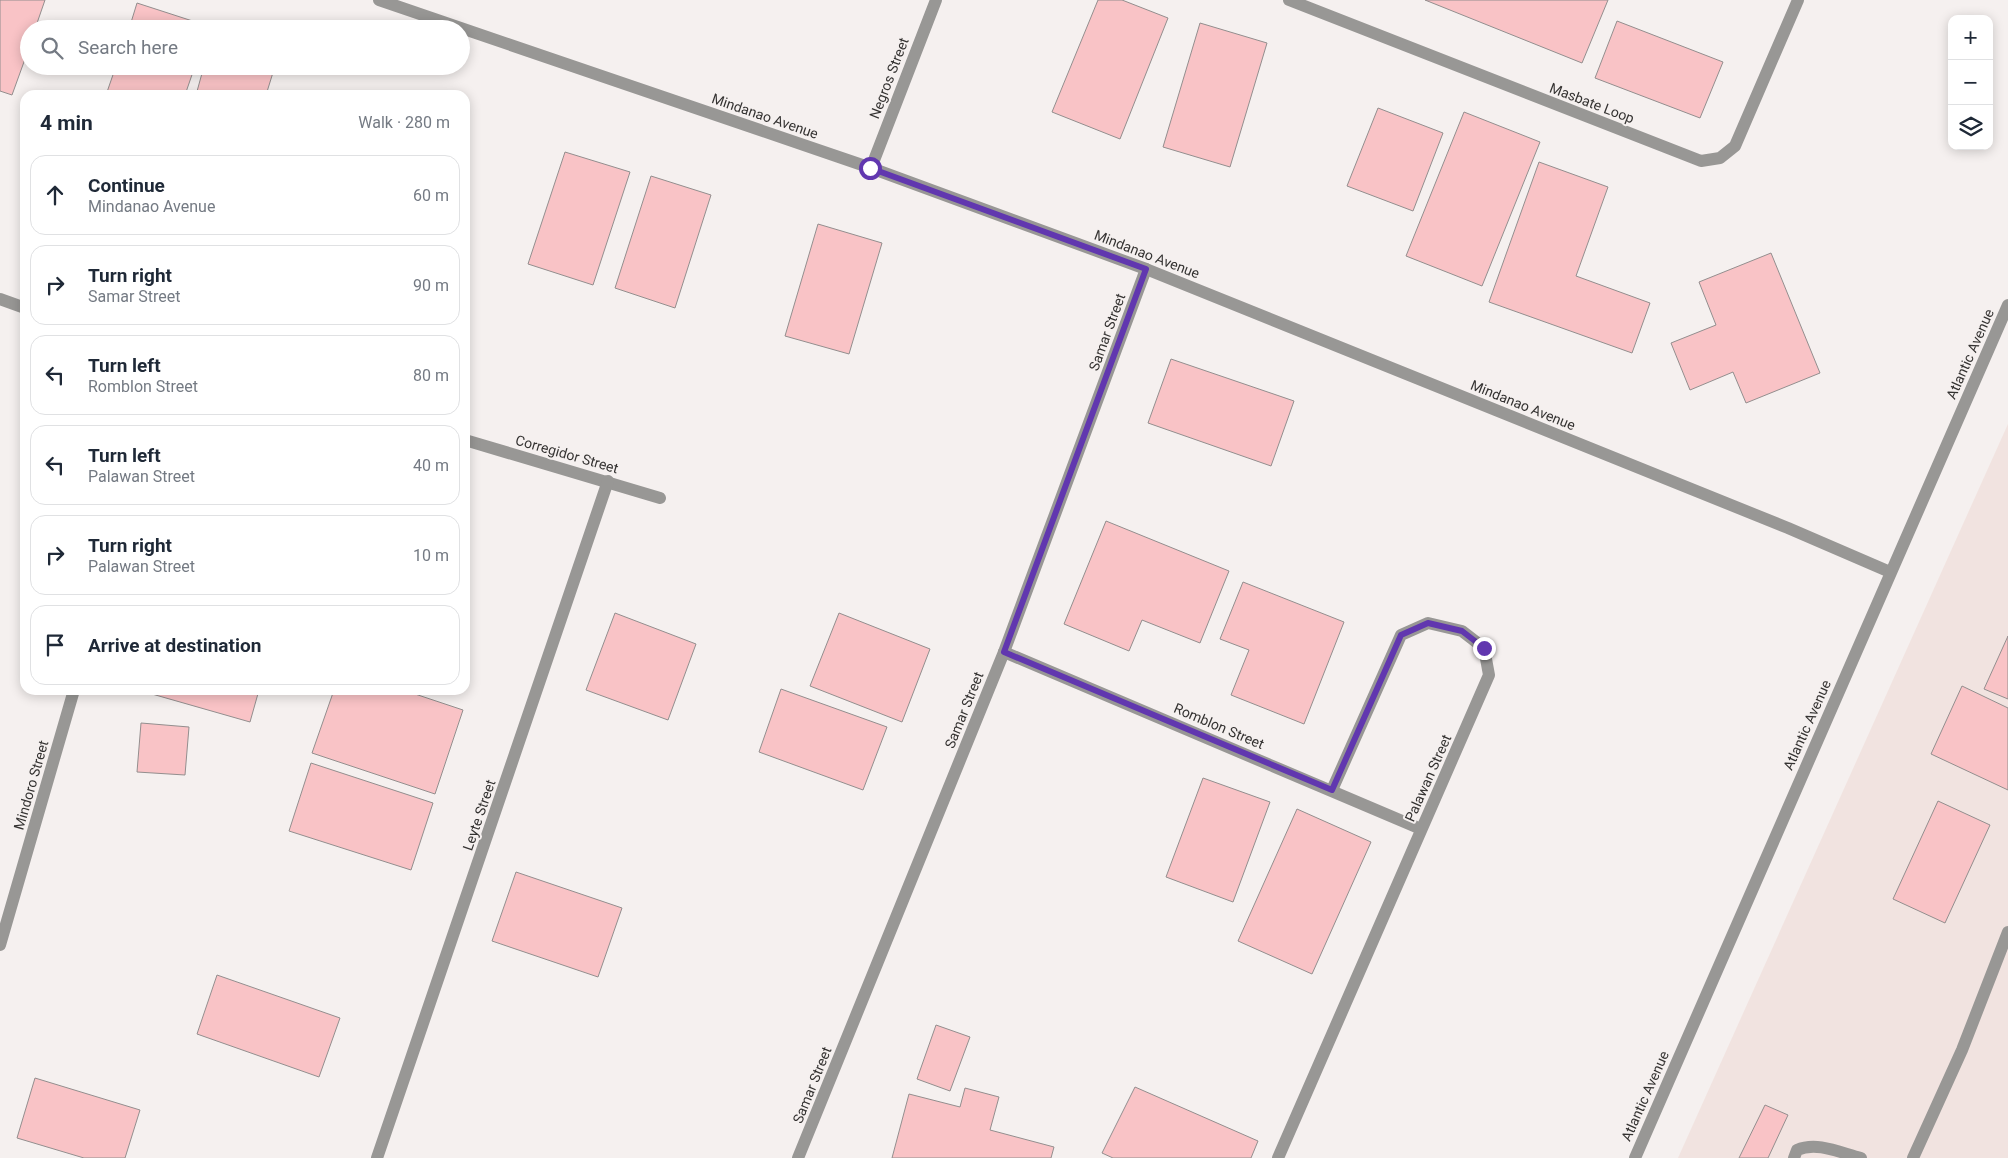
<!DOCTYPE html>
<html lang="en">
<head>
<meta charset="utf-8">
<style>
	:root { --surface:#fff; --page:#f2f2f3; --text:#1f2937; --muted:#747a83; --line:#e0e1e3 }
	body { margin:0; font-family:Roboto,sans-serif; background:var(--page); color:var(--text) }
	.controls { position:absolute; right:15px; top:15px; display:grid; overflow:hidden; border-radius:10px; box-shadow:0 2px 12px #0003 }
	.controls button { width:45px; height:45px; display:grid; place-items:center; padding:0; border:0; border-bottom:1px solid var(--line); background:var(--surface); color:var(--text); font:25px sans-serif }
	.stop { position:absolute; width:15px; height:15px; margin:-11px; border:4px solid #6137af; border-radius:50%; background:#fff }
	.stop.end { background:#6137af; border-color:#fff; box-shadow:0 1px 5px #0008 }
	.list { margin:0; padding:0; list-style:none }
	h2 { display:flex; justify-content:space-between; align-items:center; height:65px; margin:0; padding:0 20px; font-size:21px }
	h2 small { font-size:16px; font-weight:400; color:var(--muted) }
	.list li { display:grid; grid-template-columns:32px 1fr auto; gap:15px; align-items:center; box-sizing:border-box; height:80px; margin:0 10px 10px; padding:0 10px; border:1px solid var(--line); border-radius:15px }
	.list b { display:block; font-size:19px; white-space:nowrap }
	.list p { margin:0; font-size:16px; white-space:nowrap; color:var(--muted) }
	.list em { font-size:16px; font-style:normal; color:var(--muted) }
	.icon { flex:none; width:28px; height:28px; fill:none; stroke:currentColor; stroke-width:2; stroke-linecap:round; stroke-linejoin:round }
	.map { position:relative; flex:none; width:2008px; height:1158px; overflow:hidden }
	.search { position:absolute; background:var(--surface); box-shadow:0 2px 12px #0003; left:20px; top:20px; width:450px; height:55px; display:flex; align-items:center; gap:12px; box-sizing:border-box; padding:0 18px; border-radius:28px; color:var(--muted); font-size:19px }
	.panel { position:absolute; background:var(--surface); box-shadow:0 2px 12px #0003; left:20px; top:90px; width:450px; height:605px; border-radius:15px }
	.map>svg:first-child { display:block }
	.built { fill:#f1e3e0 }
	.building { fill:#f9c3c6; stroke:#938e8e }
	.lines { fill:none; stroke-linecap:round; stroke-linejoin:round }
	.minor { stroke:#989795; stroke-width:12 }
	.route { stroke:#6137af; stroke-width:6 }
	.labels { text-anchor:middle; dominant-baseline:central; stroke-width:4; stroke-linejoin:round; paint-order:stroke }
	.street-label { font-size:14px; fill:#343231; stroke:#f5f0ef }
</style>
</head>
<body>
<div class="map">
<svg width="2008" height="1158" viewBox="0 0 2008 1158">
	<rect width="100%" height="100%" fill="#f5f0ef"/>
	<path class="built" d="M2008 424V1158H1678Z"/>
	<g class="building">
		<path d="M0 0H45L35 29H29V48L12 95 0 91Z"/>
		<path d="M1098 0H1122L1168 18 1120 139 1052 112Z"/>
		<path d="M1425 0H1608L1582 63Z"/>
		<path d="M137 3 208 26 207 29H129Z"/>
		<path d="M1617 21 1723 62 1700 118 1595 78Z"/>
		<path d="M1200 23 1267 43 1230 167 1163 147Z"/>
		<path d="M116 66H195L185 95H106Z"/>
		<path d="M204 66H275L266 95H196Z"/>
		<path d="M1378 108 1443 133 1413 211 1347 186Z"/>
		<path d="M1464 112 1540 142 1482 286 1406 256Z"/>
		<path d="M565 152 630 172 593 285 528 264Z"/>
		<path d="M1539 162 1608 187 1576 276 1650 303 1632 353 1489 302Z"/>
		<path d="M651 176 711 195 675 308 615 288Z"/>
		<path d="M818 224 882 243 849 354 785 336Z"/>
		<path d="M1771 253 1820 373 1746 403 1733 372 1690 390 1671 343 1716 325 1699 282Z"/>
		<path d="M1171 359 1294 401 1271 466 1148 423Z"/>
		<path d="M1106 521 1229 571 1200 643 1142 620 1129 651 1064 624Z"/>
		<path d="M1243 582 1344 622 1304 724 1231 695 1249 650 1220 639Z"/>
		<path d="M615 613 696 644 668 720 586 690Z"/>
		<path d="M839 613 930 649 902 722 810 686Z"/>
		<path d="M2008 636V699L1984 689Z"/>
		<path d="M1962 686 2008 708V790L1931 754Z"/>
		<path d="M781 689 887 727 863 790 759 752Z"/>
		<path d="M145 690H259L250 722 145 692Z"/>
		<path d="M334 690H403L463 710 435 794 312 753Z"/>
		<path d="M141 723 189 727 185 775 137 772Z"/>
		<path d="M311 763 433 803 411 870 289 831Z"/>
		<path d="M1203 778 1270 802 1233 902 1166 877Z"/>
		<path d="M1938 801 1990 825 1945 923 1893 899Z"/>
		<path d="M1297 809 1371 842 1312 974 1238 941Z"/>
		<path d="M516 872 622 908 598 977 492 941Z"/>
		<path d="M217 975 340 1018 319 1077 197 1034Z"/>
		<path d="M936 1025 970 1037 950 1091 917 1079Z"/>
		<path d="M35 1078 140 1110 125 1158H84L17 1138Z"/>
		<path d="M1135 1087 1258 1141 1251 1158H1113L1102 1153Z"/>
		<path d="M965 1088 999 1097 990 1130 1054 1147 1051 1158H892L909 1094 960 1107Z"/>
		<path d="M1765 1105 1788 1115 1768 1158H1739Z"/>
	</g>
	<g class="lines">
		<g class="minor">
			<path d="M379 0 871 168 1146 269 1788 528 1890 572"/>
			<path d="M1289 0 1701 161 1720 158 1735 146 1798 0"/>
			<path d="M871 168 936 0"/>
			<path d="M0 299 25 308"/>
			<path d="M465 440 660 498"/>
			<path d="M1004 652 1421 829"/>
			<path d="M0 945 74 690"/>
			<path d="M377 1158 608 481"/>
			<path d="M798 1158 1004 652 1146 269"/>
			<path d="M1278 1158 1489 675 1484 648 1462 631 1428 623 1401 635 1332 790"/>
			<path d="M1635 1158 2008 305"/>
			<path d="M1794 1158 1797 1150C1817 1141 1841 1153 1861 1158"/>
			<path d="M1913 1158 1962 1050 2008 932"/>
		</g>
	</g>
	<g class="lines">
		<path class="route" d="M870 168 1146 269 1004 652 1332 790 1401 635 1428 623 1462 631 1484 648"/>
	</g>
	<g class="labels">
		<g class="street-label">
			<text transform="translate(889 78) rotate(-69)">Negros Street</text>
			<text transform="translate(1592 103) rotate(21)">Masbate Loop</text>
			<text transform="translate(765 116) rotate(19)">Mindanao Avenue</text>
			<text transform="translate(1147 254) rotate(21)">Mindanao Avenue</text>
			<text transform="translate(1107 332) rotate(-70)">Samar Street</text>
			<text transform="translate(1970 354) rotate(-66)">Atlantic Avenue</text>
			<text transform="translate(1523 405) rotate(22)">Mindanao Avenue</text>
			<text transform="translate(567 454) rotate(16)">Corregidor Street</text>
			<text transform="translate(964 710) rotate(-68)">Samar Street</text>
			<text transform="translate(1807 725) rotate(-66)">Atlantic Avenue</text>
			<text transform="translate(1219 726) rotate(23)">Romblon Street</text>
			<text transform="translate(1428 778) rotate(-66)">Palawan Street</text>
			<text transform="translate(31 785) rotate(-74)">Mindoro Street</text>
			<text transform="translate(479 815) rotate(-71)">Leyte Street</text>
			<text transform="translate(812 1085) rotate(-68)">Samar Street</text>
			<text transform="translate(1645 1096) rotate(-66)">Atlantic Avenue</text>
		</g>
	</g>
</svg>
<div class="controls">
<button>+</button>
<button>−</button>
<button><svg class="icon" aria-label="layers" viewBox="0 0 24 24"><path d="M12 4l9 5-9 5-9-5zM3 14l9 5 9-5"/></svg></button>
</div>
<div class="stop" style="left:870px;top:168px"></div>
<div class="stop end" style="left:1484px;top:648px"></div>
<div class="search"><svg class="icon" aria-label="search" viewBox="0 0 24 24"><circle cx="10" cy="10" r="6"/><path d="M15 15l6 6"/></svg>Search here</div>
<section class="panel">
<h2>4 min<small>Walk · 280 m</small></h2>
<ul class="list">
<li><svg class="icon" aria-label="ahead" viewBox="0 0 24 24"><path d="M12 20V5M6 11l6-6 6 6"/></svg><div><b>Continue</b><p>Mindanao Avenue</p></div><em>60 m</em></li>
<li><svg class="icon" aria-label="right" viewBox="0 0 24 24"><path d="M7 20v-9h11M14 6l5 5-5 5"/></svg><div><b>Turn right</b><p>Samar Street</p></div><em>90 m</em></li>
<li><svg class="icon" aria-label="left" viewBox="0 0 24 24"><path d="M17 20v-9H6M10 6l-5 5 5 5"/></svg><div><b>Turn left</b><p>Romblon Street</p></div><em>80 m</em></li>
<li><svg class="icon" aria-label="left" viewBox="0 0 24 24"><path d="M17 20v-9H6M10 6l-5 5 5 5"/></svg><div><b>Turn left</b><p>Palawan Street</p></div><em>40 m</em></li>
<li><svg class="icon" aria-label="right" viewBox="0 0 24 24"><path d="M7 20v-9h11M14 6l5 5-5 5"/></svg><div><b>Turn right</b><p>Palawan Street</p></div><em>10 m</em></li>
<li><svg class="icon" aria-label="arrive" viewBox="0 0 24 24"><path d="M6 21V4h12l-3 4 3 4H6"/></svg><div><b>Arrive at destination</b></div></li>
</ul>
</section>
</div>
</body>
</html>
